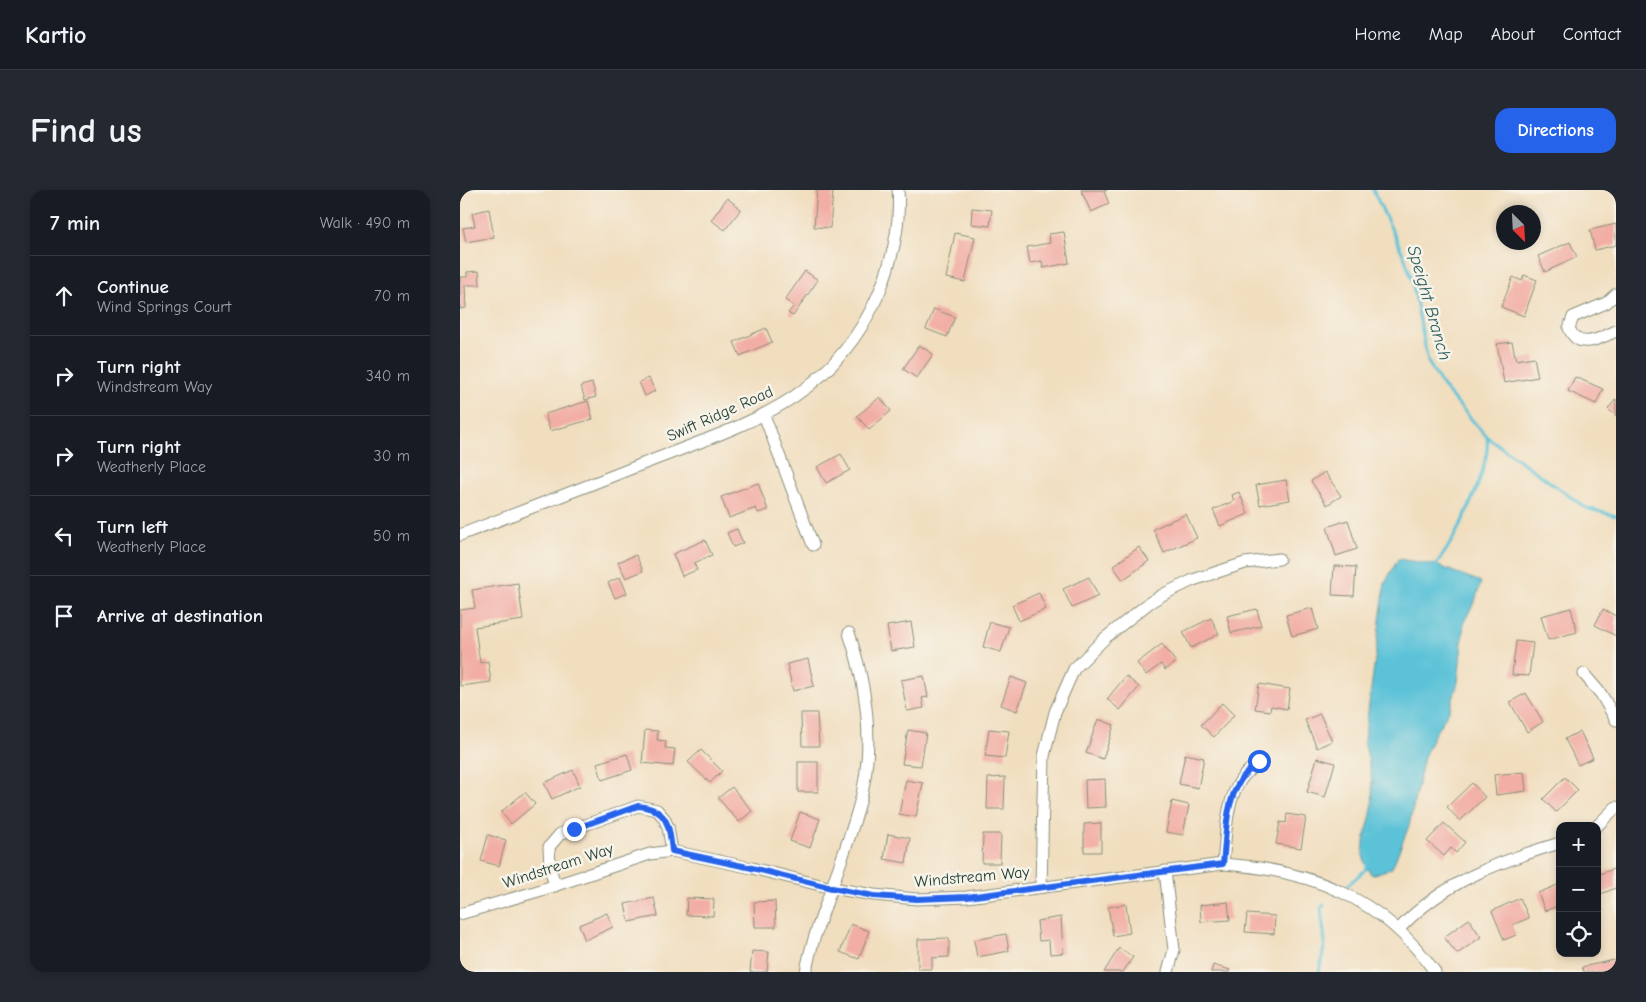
<!DOCTYPE html>
<html lang="en">
<head>
<meta charset="utf-8">
<style>
	:root { --surface:#171b24; --page:#242831; --text:#f1f3f6; --muted:#9ea1a6; --line:#363941; --accent:#2563eb }
	body { margin:0; font-family:"Comic Neue",sans-serif; background:var(--page); color:var(--text) }
	.controls { position:absolute; right:15px; bottom:15px; display:grid; overflow:hidden; border-radius:10px; box-shadow:0 2px 8px #0003 }
	.controls button { width:45px; height:45px; display:grid; place-items:center; padding:0; border:0; border-bottom:1px solid var(--line); background:var(--surface); color:var(--text); font:25px sans-serif }
	.compass { position:absolute; left:1036px; top:15px; width:45px; height:45px; border-radius:50%; background:var(--surface); box-shadow:0 2px 8px #0003; rotate:156deg }
	.stop { position:absolute; width:15px; height:15px; margin:-11px; border:4px solid #2563eb; border-radius:50%; background:#fff }
	.stop.end { background:#2563eb; border-color:#fff; box-shadow:0 1px 5px #0008 }
	.list { margin:0; padding:0; list-style:none }
	h2 { display:flex; justify-content:space-between; align-items:center; height:65px; margin:0; padding:0 20px; font-size:21px }
	h2 small { font-size:16px; font-weight:400; color:var(--muted) }
	.list li { display:grid; grid-template-columns:32px 1fr auto; gap:15px; align-items:center; box-sizing:border-box; height:80px; padding:0 20px; border-top:1px solid var(--line) }
	.list b { display:block; font-size:19px; white-space:nowrap }
	.list p { margin:0; font-size:16px; white-space:nowrap; color:var(--muted) }
	.list em { font-size:16px; font-style:normal; color:var(--muted) }
	.icon { flex:none; width:28px; height:28px; fill:none; stroke:currentColor; stroke-width:2; stroke-linecap:round; stroke-linejoin:round }
	.map { position:relative; flex:none; width:1156px; height:782px; overflow:hidden; border-radius:15px }
	header { display:flex; align-items:center; gap:30px; box-sizing:border-box; height:70px; padding:0 25px; background:var(--surface); border-bottom:1px solid var(--line) }
	header strong { font-size:24px }
	nav { display:flex; gap:28px; margin-inline-start:auto; font-size:18px }
	.intro { display:flex; align-items:center; justify-content:space-between; box-sizing:border-box; height:120px; padding:0 30px }
	h1 { margin:0; font-size:35px }
	.button { padding:12px 22px; border-radius:15px; background:var(--accent); color:#fff; font-size:18px; font-weight:700 }
	main { display:flex; gap:30px; padding:0 30px }
	aside { flex:1; background:var(--surface); border-radius:15px; box-shadow:0 2px 8px #0003 }
	.map>svg:first-child { display:block }
	.water { fill:#5bc2d8; stroke:#3d8086 }
	.lines { fill:none; stroke-linecap:round; stroke-linejoin:round }
	.stream { stroke:#5bc2d8; stroke-width:3 }
	.building { fill:#f2aea5 }
	.street-casing { stroke:#888e7a; stroke-width:13 }
	.street { stroke:#fff; stroke-width:11 }
	.route { stroke:#2563eb; stroke-width:6 }
	.labels { text-anchor:middle; dominant-baseline:central; stroke-width:5; stroke-linejoin:round; paint-order:stroke }
	.street-label { font-size:16px; fill:#1f3d34; stroke:#f7f3e8 }
	.water-label { font-size:18px; font-style:italic; fill:#2e5e5d; stroke:#f7f3e8 }
</style>
</head>
<body>
<header>
<strong>Kartio</strong>
<nav><a>Home</a><a>Map</a><a>About</a><a>Contact</a></nav>
</header>
<div class="intro"><h1>Find us</h1><a class="button">Directions</a></div>
<main>
<aside>
<h2>7 min<small>Walk · 490 m</small></h2>
<ul class="list">
<li><svg class="icon" aria-label="ahead" viewBox="0 0 24 24"><path d="M12 20V5M6 11l6-6 6 6"/></svg><div><b>Continue</b><p>Wind Springs Court</p></div><em>70 m</em></li>
<li><svg class="icon" aria-label="right" viewBox="0 0 24 24"><path d="M7 20v-9h11M14 6l5 5-5 5"/></svg><div><b>Turn right</b><p>Windstream Way</p></div><em>340 m</em></li>
<li><svg class="icon" aria-label="right" viewBox="0 0 24 24"><path d="M7 20v-9h11M14 6l5 5-5 5"/></svg><div><b>Turn right</b><p>Weatherly Place</p></div><em>30 m</em></li>
<li><svg class="icon" aria-label="left" viewBox="0 0 24 24"><path d="M17 20v-9H6M10 6l-5 5 5 5"/></svg><div><b>Turn left</b><p>Weatherly Place</p></div><em>50 m</em></li>
<li><svg class="icon" aria-label="arrive" viewBox="0 0 24 24"><path d="M6 21V4h12l-3 4 3 4H6"/></svg><div><b>Arrive at destination</b></div></li>
</ul>
</aside>
<div class="map">
<svg width="1156" height="782" viewBox="0 0 1156 782">
	<rect width="100%" height="100%" fill="#f7f3e8"/>
	<filter id="ink" filterUnits="userSpaceOnUse"><feTurbulence type="fractalNoise" baseFrequency=".02" numOctaves="2"/><feDisplacementMap in="SourceGraphic" scale="10" xChannelSelector="R" yChannelSelector="G"/><feConvolveMatrix kernelMatrix="1 2 1 2 8 2 1 2 1" color-interpolation-filters="sRGB"/></filter>
	<filter id="wash" filterUnits="userSpaceOnUse"><feTurbulence type="fractalNoise" baseFrequency=".0096" numOctaves="4" result="noise"/><feDisplacementMap in="SourceGraphic" scale="20" xChannelSelector="R" yChannelSelector="G"/><feGaussianBlur stdDeviation="1.12" result="paint"/><feColorMatrix in="noise" values="0 0 0 0 0 0 0 0 0 0 0 0 0 0 0 0 0 1.4 0 .05"/><feComposite in="paint" operator="in"/></filter>
	<g filter="url(#wash)">
		<rect width="100%" height="100%" fill="#f1debf"/>
		<path class="water" d="M938 369 976 375 1021 392 1015 411 1004 432 998 492 990 519 974 545 964 567 949 636 932 678 912 685C894 664 909 641 912 618 914 595 910 574 904 552L925 393Z"/>
		<g class="lines">
			<g class="stream">
				<path d="M913 0 944 66 952 90 968 172 984 198 1027 247 1126 318 1156 326"/>
				<path d="M975 377C979 370 984 364 988 357 1003 333 1031 274 1027 247"/>
				<path d="M888 695 906 679 907 674"/>
				<path d="M859 782 865 753 861 718 864 715"/>
			</g>
		</g>
		<g id="blocks">
			<g class="building">
				<path d="M357 0 373 1 370 38 354 37Z"/>
				<path d="M621 0H647L644 1 649 14 631 22Z"/>
				<path d="M267 8 281 19 265 40 251 30Z"/>
				<path d="M512 18 532 20 530 36 511 34Z"/>
				<path d="M29 19 34 47 6 52 3 38 15 36 12 23Z"/>
				<path d="M1156 34V55L1135 60 1130 40Z"/>
				<path d="M604 42 609 73 583 78 582 71 570 73 567 57 590 53 589 44Z"/>
				<path d="M495 43 515 47 505 92 486 88Z"/>
				<path d="M1110 52 1117 67 1085 82 1078 66Z"/>
				<path d="M19 81 20 95H5L6 118 0 119V87H7V82Z"/>
				<path d="M345 81 358 90 333 126 328 123 334 116 325 110Z"/>
				<path d="M1064 85 1077 90 1064 126 1041 117 1053 87 1062 91Z"/>
				<path d="M474 119 495 127 487 147 466 139Z"/>
				<path d="M306 138 312 152 280 166 274 152Z"/>
				<path d="M1052 152 1056 170 1074 167 1078 187 1044 193 1037 154Z"/>
				<path d="M459 155 473 164 457 188 443 179Z"/>
				<path d="M1115 187 1143 199 1136 214 1108 201Z"/>
				<path d="M189 188 195 201 185 206 179 192Z"/>
				<path d="M132 193 136 207 125 210 121 196Z"/>
				<path d="M420 207 431 221 409 240 397 226Z"/>
				<path d="M1156 209V226L1148 219Z"/>
				<path d="M128 211 133 229 90 241 85 224Z"/>
				<path d="M381 264 390 280 366 293 357 277Z"/>
				<path d="M865 282 881 306 867 315 851 291Z"/>
				<path d="M826 290 830 310 800 315 796 295Z"/>
				<path d="M298 293 308 320 298 323 296 318 269 328 261 307Z"/>
				<path d="M779 302 788 324 760 336 753 320 774 311 772 305Z"/>
				<path d="M726 324 737 348 704 363 693 339Z"/>
				<path d="M888 330 897 359 876 366 867 337Z"/>
				<path d="M277 339 283 353 273 357 267 343Z"/>
				<path d="M245 350 252 365 234 373 237 380 222 386 213 364Z"/>
				<path d="M679 357 689 371 663 390 653 376Z"/>
				<path d="M176 365 183 381 166 388 158 372Z"/>
				<path d="M874 376 896 377 894 406 872 405Z"/>
				<path d="M160 387 167 403 155 408 148 393Z"/>
				<path d="M629 387 638 406 612 418 603 399Z"/>
				<path d="M58 393 63 430 15 437 20 473 28 471 31 492 0 496V420L15 418 12 400Z"/>
				<path d="M579 403 586 419 559 431 552 415Z"/>
				<path d="M852 418 858 439 832 446 826 425Z"/>
				<path d="M1111 418 1117 442 1088 450 1081 426Z"/>
				<path d="M797 419 801 436 771 443 767 426Z"/>
				<path d="M1143 419 1156 426V446L1135 435Z"/>
				<path d="M751 428 759 444 731 458 723 442Z"/>
				<path d="M451 432 455 457 431 461 427 436Z"/>
				<path d="M530 432 549 437 541 462 523 457Z"/>
				<path d="M1056 451 1073 453 1069 486 1052 485Z"/>
				<path d="M702 454 716 472 705 480 701 474 686 485 677 473Z"/>
				<path d="M348 469 354 496 333 501 327 474Z"/>
				<path d="M464 486 468 507 462 508 464 518 447 521 441 490Z"/>
				<path d="M666 486 679 497 660 520 647 509Z"/>
				<path d="M551 487 567 493 557 521 541 515Z"/>
				<path d="M799 494 830 499 827 519 811 516 810 521 795 519Z"/>
				<path d="M1066 503 1083 532 1067 542 1050 512Z"/>
				<path d="M762 513 774 525 754 547 741 535Z"/>
				<path d="M341 523H357L359 556H342Z"/>
				<path d="M860 524 872 551 857 558 845 530Z"/>
				<path d="M638 529 654 535 643 569 626 563Z"/>
				<path d="M529 539 549 541 545 568 525 566Z"/>
				<path d="M185 540 198 541 197 550 206 551 205 558 215 559 213 576 182 573Z"/>
				<path d="M448 540 466 543 461 576 442 574Z"/>
				<path d="M1120 541 1133 568 1118 575 1105 549Z"/>
				<path d="M241 560 262 581 250 593 228 572Z"/>
				<path d="M167 564 172 580 142 590 137 573Z"/>
				<path d="M725 564 744 568 738 598 719 594Z"/>
				<path d="M857 568 875 573 865 607 847 602Z"/>
				<rect x="338" y="572" width="20" height="30"/>
				<path d="M113 580 120 596 92 609 84 593Z"/>
				<path d="M1064 582 1066 601 1036 605 1034 585Z"/>
				<path d="M545 587 544 619H527L528 588Z"/>
				<path d="M1105 587 1118 600 1096 622 1083 609Z"/>
				<path d="M645 589 646 617 626 618 625 590Z"/>
				<path d="M446 590 463 593 456 627 439 624Z"/>
				<path d="M1012 593 1025 607 1000 631 987 617Z"/>
				<path d="M272 597 292 621 279 632 258 608Z"/>
				<path d="M65 602 75 614 51 634 41 622Z"/>
				<path d="M712 611 729 615 723 645 706 642Z"/>
				<path d="M340 622 360 629 350 658 330 651Z"/>
				<path d="M827 624 846 627 841 658 816 654 820 632 826 633Z"/>
				<path d="M641 633V662H624V634Z"/>
				<path d="M984 633 1005 652 996 663 991 658 984 666 967 651Z"/>
				<path d="M428 644 450 648 446 673 424 669Z"/>
				<path d="M523 644H541L540 673H522Z"/>
				<path d="M28 645 46 650 39 676 21 671Z"/>
				<path d="M1156 678V698L1138 705 1137 685Z"/>
				<path d="M1100 694V715L1085 721 1078 703Z"/>
				<path d="M194 708 198 726 169 732 165 714Z"/>
				<path d="M227 708 254 709 253 726 226 725Z"/>
				<path d="M1060 708 1069 728 1052 735 1056 745 1044 750 1032 721Z"/>
				<path d="M315 711 316 737H295L294 712Z"/>
				<path d="M768 712 770 730 741 732 740 715Z"/>
				<path d="M666 714 670 743 653 746 648 717Z"/>
				<path d="M147 723 153 737 125 750 119 735Z"/>
				<path d="M787 724 815 726 814 744 785 742Z"/>
				<path d="M601 727 603 763 590 764 589 750 579 751 577 731Z"/>
				<path d="M1009 729 1021 747 997 764 984 747Z"/>
				<path d="M391 734 409 741 399 769 380 762Z"/>
				<path d="M546 744 549 761 517 767 514 750Z"/>
				<path d="M489 748V767L472 768V779H458V749Z"/>
				<path d="M659 758 673 767 663 782H644Z"/>
				<path d="M292 761 309 762 307 782H290Z"/>
				<path d="M1154 770 1156 782H1124L1122 777Z"/>
				<path d="M753 775 770 780 769 782H751Z"/>
			</g>
		</g>
	</g>
	<g filter="url(#ink)">
		<use href="#blocks" fill-opacity="0" stroke="#888e7a" stroke-width="1"/>
		<g class="lines">
			<defs>
				<g id="street">
					<path d="M1156 104 1146 113 1113 127 1109 138C1118 161 1139 149 1156 141"/>
					<path d="M304 225 353 355"/>
					<path d="M0 345C60 322 120 299 180 275 282 235 372 213 419 103 432 71 441 35 438 0"/>
					<path d="M1124 484 1141 504 1156 530"/>
					<path d="M1137 636 1156 617"/>
					<path d="M763 674C766 648 765 614 780 591 784 584 793 577 799 571"/>
					<path d="M705 681 714 760 708 782"/>
					<path d="M95 696 90 677 89 657 100 644 178 616 197 620 204 628 208 637 212 661"/>
					<path d="M581 697 584 566 595 522 614 479 645 448 689 413 704 404 733 390 785 373 819 369"/>
					<path d="M0 724 78 701 190 664 212 661 292 678 372 698 414 705 457 709 507 707 763 674C851 680 923 708 975 782"/>
					<path d="M939 739C983 692 1040 671 1100 653"/>
					<path d="M346 782C351 751 364 721 374 691 384 662 395 634 402 604 414 551 406 494 389 443"/>
				</g>
			</defs>
			<use href="#street" class="street-casing"/>
			<use href="#street" class="street"/>
		</g>
	</g>
	<g class="lines" filter="url(#ink)">
		<path class="route" d="M114 639 178 616C208 619 209 635 212 661L292 678 372 698 414 706 457 709 507 707 763 674C766 648 765 614 780 591 784 584 793 577 799 571"/>
	</g>
	<g class="labels">
		<g class="street-label">
			<text transform="translate(260 224) rotate(-24)">Swift Ridge Road</text>
			<text transform="translate(98 676) rotate(-18)">Windstream Way</text>
			<text transform="translate(512 687) rotate(-5)">Windstream Way</text>
		</g>
		<g class="water-label">
			<text transform="translate(969 113) rotate(74)">Speight Branch</text>
		</g>
	</g>
</svg>
<div class="controls">
<button>+</button>
<button>−</button>
<button><svg class="icon" aria-label="locate" viewBox="0 0 24 24"><circle cx="12" cy="12" r="6"/><path d="M12 2v4M12 18v4M2 12h4M18 12h4"/></svg></button>
</div>
<svg class="compass" viewBox="-18 -18 36 36"><path d="M0-13l5 13h-10z" fill="#e53935"/><path d="M0 13l5-13h-10z" fill="#9ea1a6"/></svg>
<div class="stop" style="left:799px;top:571px"></div>
<div class="stop end" style="left:114px;top:639px"></div>
</div>
</main>
</body>
</html>
